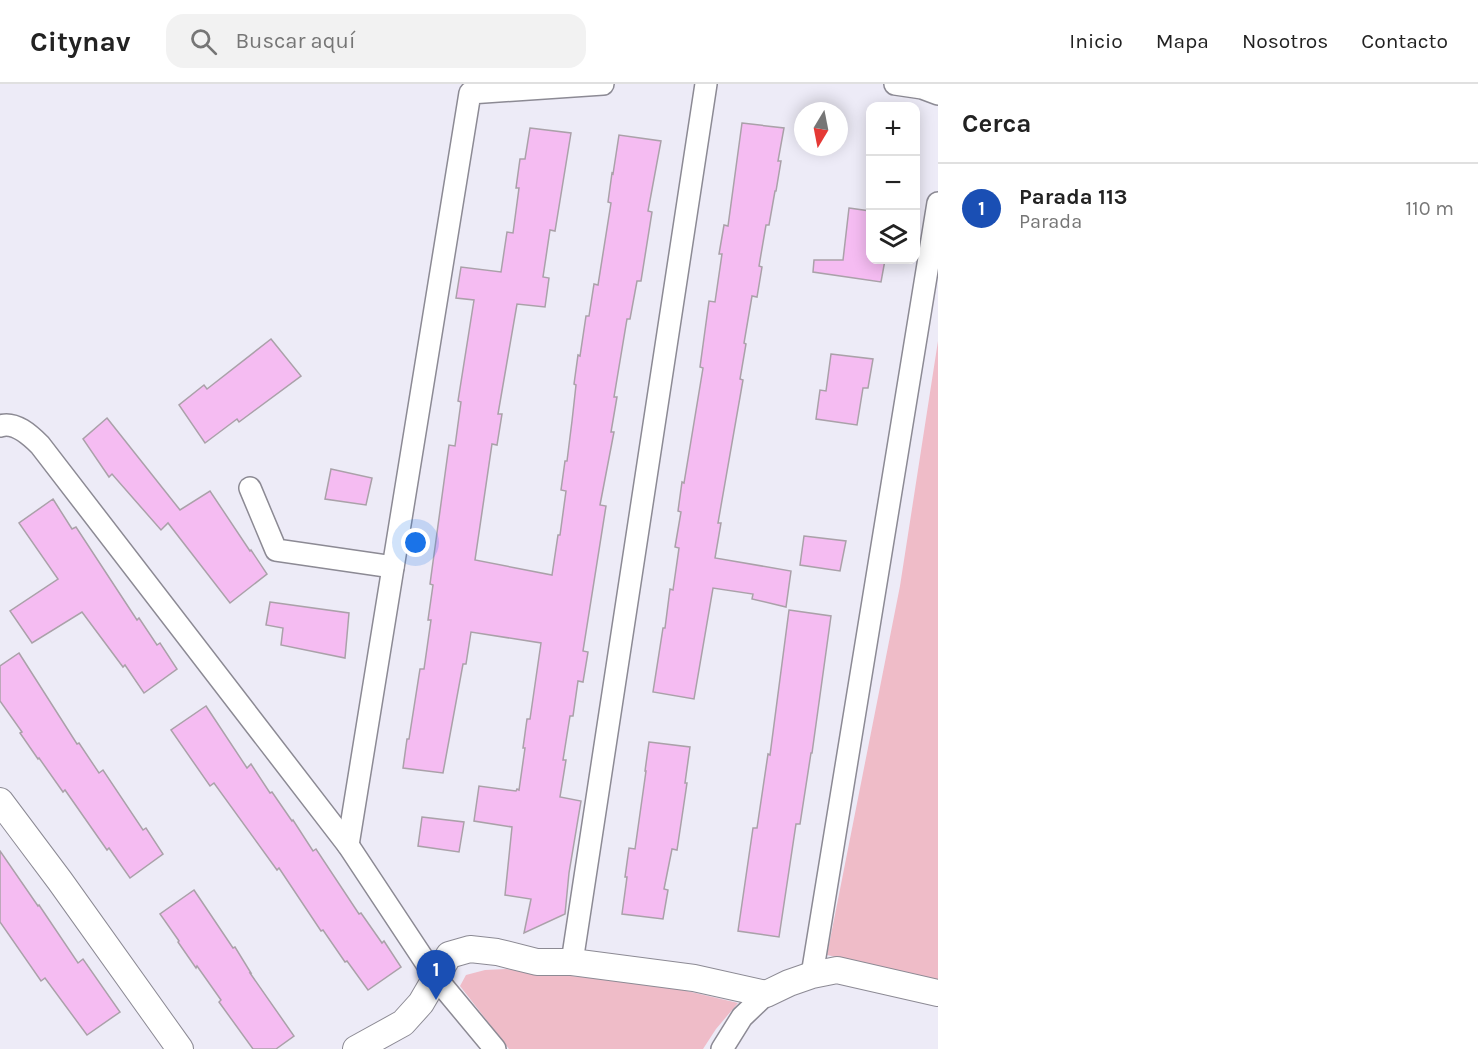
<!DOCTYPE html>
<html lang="es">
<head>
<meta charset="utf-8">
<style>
	:root { --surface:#fff; --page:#f2f2f2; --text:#222; --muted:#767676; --line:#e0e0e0; --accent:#1a73e8 }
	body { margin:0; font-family:Karla,sans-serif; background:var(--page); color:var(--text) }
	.controls { position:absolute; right:18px; top:18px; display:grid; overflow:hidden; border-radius:12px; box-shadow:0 3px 15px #0003 }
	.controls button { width:54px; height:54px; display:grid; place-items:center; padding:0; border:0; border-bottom:2px solid var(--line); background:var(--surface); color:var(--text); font:30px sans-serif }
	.compass { position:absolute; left:794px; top:18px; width:54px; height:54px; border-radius:50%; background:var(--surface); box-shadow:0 3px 15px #0003; rotate:190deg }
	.you { position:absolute; left:416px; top:459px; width:21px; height:21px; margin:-15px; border:4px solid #fff; border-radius:50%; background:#1a73e8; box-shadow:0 0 0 9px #1a73e833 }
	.badge { display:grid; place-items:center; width:39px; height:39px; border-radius:50%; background:var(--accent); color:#fff; font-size:20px; font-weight:700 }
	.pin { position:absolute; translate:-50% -50px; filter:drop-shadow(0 2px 3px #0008) }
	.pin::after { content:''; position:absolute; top:32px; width:21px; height:18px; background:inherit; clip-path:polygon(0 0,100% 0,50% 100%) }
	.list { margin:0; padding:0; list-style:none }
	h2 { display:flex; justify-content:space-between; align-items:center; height:78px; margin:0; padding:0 24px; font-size:26px }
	h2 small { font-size:20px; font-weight:400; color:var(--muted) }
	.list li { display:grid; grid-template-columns:39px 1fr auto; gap:18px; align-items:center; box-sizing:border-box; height:90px; padding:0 24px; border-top:2px solid var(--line) }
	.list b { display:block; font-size:22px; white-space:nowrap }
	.list p { margin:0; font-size:20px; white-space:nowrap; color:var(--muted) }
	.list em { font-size:20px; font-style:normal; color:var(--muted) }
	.icon { flex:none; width:33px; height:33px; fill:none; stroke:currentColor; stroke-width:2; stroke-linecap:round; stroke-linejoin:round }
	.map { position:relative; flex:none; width:938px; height:965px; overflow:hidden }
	header { display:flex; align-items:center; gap:36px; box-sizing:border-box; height:84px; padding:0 30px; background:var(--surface); border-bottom:2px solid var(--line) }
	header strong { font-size:28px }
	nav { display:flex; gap:33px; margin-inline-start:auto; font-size:21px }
	.search { width:420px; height:54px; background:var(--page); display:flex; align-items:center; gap:15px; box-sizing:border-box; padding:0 21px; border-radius:18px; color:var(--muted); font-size:22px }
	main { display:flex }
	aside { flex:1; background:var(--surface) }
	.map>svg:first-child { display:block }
	.green { fill:#efbcc8 }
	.building { fill:#f5bcf2; stroke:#aaa1a9; stroke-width:1.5 }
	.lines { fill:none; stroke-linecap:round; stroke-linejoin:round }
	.minor-casing { stroke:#8c8a94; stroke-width:24 }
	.tertiary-casing { stroke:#8c8a94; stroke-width:28 }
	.minor { stroke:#fff; stroke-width:21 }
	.tertiary { stroke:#fff; stroke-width:26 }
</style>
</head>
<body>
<header>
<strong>Citynav</strong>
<div class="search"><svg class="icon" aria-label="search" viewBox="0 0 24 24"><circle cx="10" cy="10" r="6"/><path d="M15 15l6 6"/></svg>Buscar aquí</div>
<nav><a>Inicio</a><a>Mapa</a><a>Nosotros</a><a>Contacto</a></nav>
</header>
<main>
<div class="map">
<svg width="938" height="965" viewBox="0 0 938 965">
	<rect width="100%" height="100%" fill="#edebf7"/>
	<g class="green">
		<path d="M938 257V897L827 871 900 502Z"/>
		<path d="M506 885 666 902 738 919 716 945 703 965H509L460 902 466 891 485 886Z"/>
	</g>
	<g class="building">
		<path d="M742 39 784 44 778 77H781L776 107H775L769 141H766L759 182 762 183 757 213 752 212 744 259 746 260 740 295 743 296 718 439H721L715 474 791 487 786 523 752 515 753 510 713 504 694 615 653 608 663 544H665L670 505 673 506 679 464 675 463 681 428 678 427 682 398 684 399 703 284 700 283 709 217 715 218 722 170H719L724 141 728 142Z"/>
		<path d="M530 44 571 49 555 147 550 146 543 193 549 194 545 223 517 220 498 330H502L497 361 492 360 475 476 552 491 558 451H560L566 407 561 406 565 377H567L572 337 576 301 574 300 578 271 580 272 586 232H589L594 200 598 201 611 119 608 118 612 89 613 90 619 51 661 57 648 127 652 128 641 197H637L630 235H627L614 313H617L611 348H614L600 421 606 422 583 567 588 568 583 598 578 597 573 632H570L563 676H566L560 713 581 717 569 789 565 830 524 849 531 815 505 811 512 743 474 737 479 702 516 707 517 705 519 706 525 664H523L527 635H530L541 559 471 548 466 580H463L443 689 403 684 407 655H409L420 585H424L431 536H428L433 501 430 500 436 456 449 361 455 362 461 318 458 317 474 216 456 214 461 183 501 188 507 148 513 149 519 104H516L520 75H525Z"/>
		<path d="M849 124 870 127V176H885L881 198 813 188 814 176H843Z"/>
		<path d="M271 255 301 292 239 338 237 335 205 359 179 321 204 301 207 305Z"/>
		<path d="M831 270 873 275 868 304H863L857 341 816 335 820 306 826 307Z"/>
		<path d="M107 334 180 426 210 407 250 467 251 466 267 490 230 519 168 439 161 446 112 390 109 393 83 355Z"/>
		<path d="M331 385 372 394 366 421 325 415Z"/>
		<path d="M53 415 72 445 76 443 137 536 139 534 157 561 160 559 177 585 144 609 125 581 123 583 82 528 32 559 10 527 58 495 19 439Z"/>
		<path d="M804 452 846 457 840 487 800 481Z"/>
		<path d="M270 518 349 529 345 574 281 561 283 544 266 541Z"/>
		<path d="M789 526 831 532 812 669H811L800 740H796L779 853 738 847 753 744H757L768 670 770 671Z"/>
		<path d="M19 569 77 660 79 659 99 689 103 686 143 746 146 744 163 770 130 794 109 764 107 766 65 706 63 708 39 674 38 675 20 649 22 648 0 617V582Z"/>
		<path d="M206 622 247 684 251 680 270 709 272 708 292 737 293 736 313 767 316 765 359 830 361 829 382 859 384 857 401 883 368 906 347 877 345 878 323 846 321 847 279 784 277 786 214 699 210 702 171 646Z"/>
		<path d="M649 658 690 663 685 699H687L677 766 672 765 664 805 668 806 663 835 622 830 627 793H625L629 764 635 765 646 687H645Z"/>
		<path d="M422 733 464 738 459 768 418 762Z"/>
		<path d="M0 767 38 822 39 821 78 879 83 875 120 928 87 951 45 894 41 897 0 838Z"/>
		<path d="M194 806 233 864 235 863 251 889H250L294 952 276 965H253L219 918 221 916 197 882 196 884 178 858 179 857 160 830Z"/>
	</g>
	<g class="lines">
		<defs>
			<g id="minor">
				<path d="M895 0 922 4 938 10"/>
				<path d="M0 342C15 337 30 351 40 361L348 761 436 894 495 965"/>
				<path d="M250 404 276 466 393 483"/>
				<path d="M348 761 470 9 603 0"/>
				<path d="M572 878 706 0"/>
				<path d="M812 891 938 119"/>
				<path d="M722 965 742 933 766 910"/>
			</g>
			<g id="tertiary">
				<path d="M0 717 60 797 180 965"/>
				<path d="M356 965 403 939 421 919 449 871 470 865 497 868 537 878H572L694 894 766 910 789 899 812 891 837 886 938 909"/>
			</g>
		</defs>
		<use href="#minor" class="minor-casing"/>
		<use href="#tertiary" class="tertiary-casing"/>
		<use href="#minor" class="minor"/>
		<use href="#tertiary" class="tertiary"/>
	</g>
</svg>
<div class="controls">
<button>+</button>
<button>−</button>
<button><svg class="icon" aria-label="layers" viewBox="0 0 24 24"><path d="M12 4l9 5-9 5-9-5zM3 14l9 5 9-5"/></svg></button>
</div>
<svg class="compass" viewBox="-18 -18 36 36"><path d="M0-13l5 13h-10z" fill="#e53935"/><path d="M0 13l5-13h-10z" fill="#767676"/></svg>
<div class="you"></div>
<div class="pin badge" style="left:436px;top:916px;background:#1a4fb4">1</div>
</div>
<aside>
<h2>Cerca<small></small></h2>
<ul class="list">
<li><span class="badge" style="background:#1a4fb4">1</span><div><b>Parada 113</b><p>Parada</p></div><em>110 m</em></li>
</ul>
</aside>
</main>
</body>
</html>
